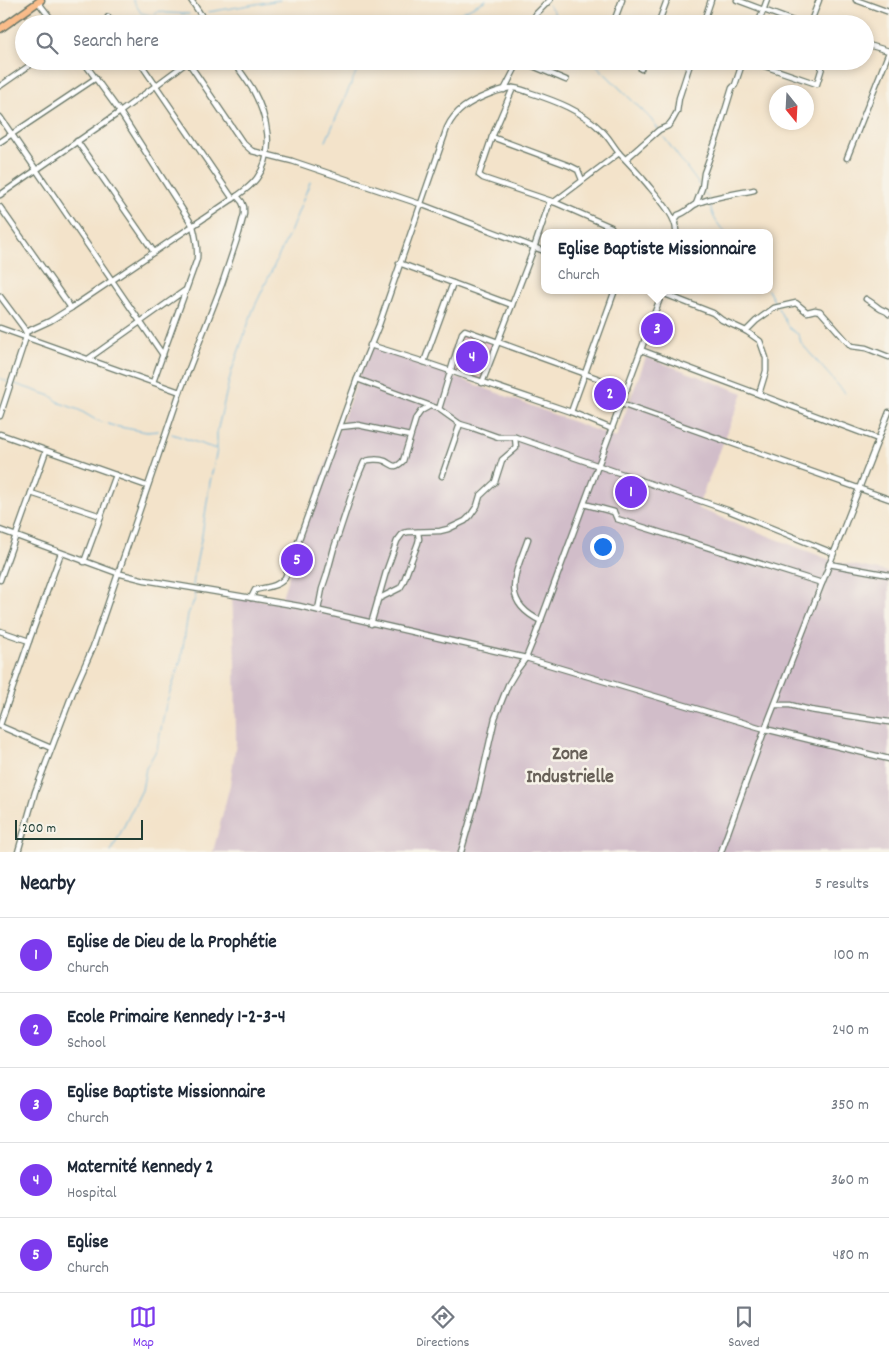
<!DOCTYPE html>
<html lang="en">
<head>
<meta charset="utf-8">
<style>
	:root { --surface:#fff; --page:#f2f2f3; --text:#1f2937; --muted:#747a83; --line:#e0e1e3; --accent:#7c3aed }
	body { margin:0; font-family:Dekko,sans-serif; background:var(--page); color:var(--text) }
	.compass { position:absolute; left:769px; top:85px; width:45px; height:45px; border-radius:50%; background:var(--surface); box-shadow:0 2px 8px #0003; rotate:162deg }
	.scale { position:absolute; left:15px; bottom:12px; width:128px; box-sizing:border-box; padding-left:5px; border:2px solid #1f3d34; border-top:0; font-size:14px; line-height:18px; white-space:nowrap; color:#1f3d34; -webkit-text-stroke:4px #f7f3e8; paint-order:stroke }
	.you { position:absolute; left:602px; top:546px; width:18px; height:18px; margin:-12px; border:4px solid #fff; border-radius:50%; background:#1a73e8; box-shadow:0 0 0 8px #1a73e833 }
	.badge { display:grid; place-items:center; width:32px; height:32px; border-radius:50%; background:var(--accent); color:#fff; font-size:16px; font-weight:700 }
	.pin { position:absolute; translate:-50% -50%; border:2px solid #fff; box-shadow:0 1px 5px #0006 }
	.popup { position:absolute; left:541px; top:229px; width:232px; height:65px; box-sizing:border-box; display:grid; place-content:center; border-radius:10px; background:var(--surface); filter:drop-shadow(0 1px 4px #0005); font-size:16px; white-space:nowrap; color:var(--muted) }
	.popup b { font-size:19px; color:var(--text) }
	.popup::after { content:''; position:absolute; left:50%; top:100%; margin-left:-10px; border:10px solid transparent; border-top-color:var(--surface) }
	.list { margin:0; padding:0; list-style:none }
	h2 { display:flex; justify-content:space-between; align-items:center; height:65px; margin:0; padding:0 20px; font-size:21px }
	h2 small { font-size:16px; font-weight:400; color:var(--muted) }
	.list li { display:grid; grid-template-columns:32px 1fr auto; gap:15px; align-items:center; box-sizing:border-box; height:75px; padding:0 20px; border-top:1px solid var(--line) }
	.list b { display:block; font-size:19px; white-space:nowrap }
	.list p { margin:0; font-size:16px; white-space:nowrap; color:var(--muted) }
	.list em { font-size:16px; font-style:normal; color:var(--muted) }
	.icon { flex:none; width:28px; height:28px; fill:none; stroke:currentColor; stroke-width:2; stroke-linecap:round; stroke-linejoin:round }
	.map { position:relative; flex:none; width:889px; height:852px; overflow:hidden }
	.search { position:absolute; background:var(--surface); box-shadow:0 2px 8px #0003; left:15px; right:15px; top:15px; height:55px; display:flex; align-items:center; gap:12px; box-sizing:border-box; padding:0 18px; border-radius:28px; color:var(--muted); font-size:19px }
	.sheet { height:440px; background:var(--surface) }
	nav { display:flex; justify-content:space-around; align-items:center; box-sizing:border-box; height:70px; border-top:1px solid var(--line); background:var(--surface); font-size:14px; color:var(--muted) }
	nav a { display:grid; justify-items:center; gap:2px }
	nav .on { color:var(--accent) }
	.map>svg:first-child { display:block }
	.built { fill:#f6cfd7 }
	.industrial { fill:#d1bdc9 }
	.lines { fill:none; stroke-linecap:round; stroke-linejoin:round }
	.stream { stroke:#60b1db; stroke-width:1 }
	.minor-casing { stroke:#697768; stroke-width:7 }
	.highway-casing { stroke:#697768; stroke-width:9 }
	.minor { stroke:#fff; stroke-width:4.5 }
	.highway { stroke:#f9bc8a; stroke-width:6 }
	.labels { text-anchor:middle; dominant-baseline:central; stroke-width:5; stroke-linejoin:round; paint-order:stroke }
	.quarter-label { font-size:20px; font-weight:bold; fill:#686158; stroke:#f7f3e8 }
</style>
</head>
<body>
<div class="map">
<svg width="889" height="852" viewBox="0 0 889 852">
	<rect width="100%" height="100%" fill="#f7f3e8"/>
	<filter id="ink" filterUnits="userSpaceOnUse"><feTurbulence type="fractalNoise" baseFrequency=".02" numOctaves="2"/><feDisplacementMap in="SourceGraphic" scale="10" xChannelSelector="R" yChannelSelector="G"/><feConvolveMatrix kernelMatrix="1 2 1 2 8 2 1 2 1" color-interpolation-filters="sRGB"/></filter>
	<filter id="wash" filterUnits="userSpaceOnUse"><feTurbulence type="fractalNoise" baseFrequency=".0096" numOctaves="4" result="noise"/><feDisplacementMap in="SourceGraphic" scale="20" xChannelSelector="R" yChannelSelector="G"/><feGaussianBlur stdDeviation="1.12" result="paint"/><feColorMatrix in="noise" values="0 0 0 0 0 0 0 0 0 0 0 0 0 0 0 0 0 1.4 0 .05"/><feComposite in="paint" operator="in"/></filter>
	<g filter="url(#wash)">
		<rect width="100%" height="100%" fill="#f3e3ca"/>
		<path class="built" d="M463 330 495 344 479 380 450 370Z"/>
		<path class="industrial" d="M371 345 616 438 646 357 743 393 697 508 833 561 889 572V852H213L230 785 236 743 235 658 232 595 280 603 321 477Z"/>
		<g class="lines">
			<g class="stream">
				<path d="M133 0 141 13 153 16 159 11 167 13 189 14"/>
				<path d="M548 5 553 10 559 24"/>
				<path d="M208 12 280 0"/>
				<path d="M439 24 486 0"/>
				<path d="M592 61 650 118 658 129"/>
				<path d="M660 132 701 187"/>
				<path d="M326 141 361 61"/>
				<path d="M703 191 708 198"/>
				<path d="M710 201C711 215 716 223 726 233"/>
				<path d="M768 290 776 305"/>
				<path d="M778 308 789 328 799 335 801 343 845 393"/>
				<path d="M0 378 8 382"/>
				<path d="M15 384 51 396 60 403 79 410 96 420 114 426 147 432 158 431"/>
				<path d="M172 434 216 449"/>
				<path d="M193 586 195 569 202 535 210 482 217 450V432L231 373 253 310 291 230 310 182"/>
				<path d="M111 852 142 790 146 768 157 749 166 704 181 660 188 614 195 599 194 590"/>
			</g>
		</g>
	</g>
	<g filter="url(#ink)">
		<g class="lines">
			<defs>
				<g id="minor">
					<path d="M191 0 207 24"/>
					<path d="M737 0 801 24"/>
					<path d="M856 0 889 12"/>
					<path d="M38 2 55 24"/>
					<path d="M108 17 113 24"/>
					<path d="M531 24 536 14 550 0"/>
					<path d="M613 24 622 0"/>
					<path d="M658 24 667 0"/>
					<path d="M703 24 711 0"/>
					<path d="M758 24 767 0"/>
					<path d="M810 24 819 0"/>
					<path d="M865 44 889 51"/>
					<path d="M83 61 120 112 193 226C196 237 198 247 197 259L153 382"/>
					<path d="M139 61 233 199"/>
					<path d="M521 61 566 80"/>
					<path d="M750 61 817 84 824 61"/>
					<path d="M188 62 243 143 252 151 292 161 420 204 544 251"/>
					<path d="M641 69 644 61"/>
					<path d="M0 86 36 61"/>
					<path d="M513 88 492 137 479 175 483 178 554 202 611 227"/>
					<path d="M504 90 519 61"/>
					<path d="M0 117 163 355"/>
					<path d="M492 137 570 166 578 170 582 180"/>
					<path d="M77 141 154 252"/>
					<path d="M0 142 96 78"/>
					<path d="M847 158 889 52"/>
					<path d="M626 159 659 130 668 126 672 121 677 112 679 98 691 61"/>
					<path d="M0 195 120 112 189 61"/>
					<path d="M554 202 619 153"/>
					<path d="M696 204 702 188 704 173 717 137 732 88 735 85 743 61"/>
					<path d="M0 207 71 308"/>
					<path d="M675 222 678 215C686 213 691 206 698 203 716 196 736 194 754 190"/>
					<path d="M399 263 512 305"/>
					<path d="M662 293 713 313 722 320 746 331 760 341 766 358V371L759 394"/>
					<path d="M0 296 23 327 26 332V337L0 416"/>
					<path d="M866 299C871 302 875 305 879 308 883 311 886 310 889 314"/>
					<path d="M0 328 180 392"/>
					<path d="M746 331 756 321 774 308 796 303 807 312 815 310 820 311 851 346 866 348 889 357"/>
					<path d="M26 332 50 321 71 308 237 196C244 191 252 185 257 178 276 152 267 116 253 90 247 80 240 71 233 61"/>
					<path d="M370 345 424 362 571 412 612 429"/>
					<path d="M641 350 878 439"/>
					<path d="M88 359 184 291"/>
					<path d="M424 362 453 283"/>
					<path d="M357 379 439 409 460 424 470 427 498 437H515L727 510 833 553"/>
					<path d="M482 383 534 248 550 201"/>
					<path d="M621 404 889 499"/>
					<path d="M439 409 462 333 465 330 627 389"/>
					<path d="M571 412 615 290"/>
					<path d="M340 427 358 425 410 436"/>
					<path d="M0 434 147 486"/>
					<path d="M442 476 460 424"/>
					<path d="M31 493 101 516"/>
					<path d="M584 504 614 512 617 519 822 583"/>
					<path d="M0 530 117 573 145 580 299 606 526 658 765 729 889 759"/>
					<path d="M528 539C516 573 499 601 541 621"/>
					<path d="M84 562 116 475"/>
					<path d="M829 564 889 575"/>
					<path d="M0 580 46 451"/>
					<path d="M251 598 255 590C266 587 278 587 285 578L357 379 379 325 447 128C455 110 470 102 487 95 495 92 504 88 513 88 519 88 525 91 531 93 556 101 582 111 601 130 609 137 613 146 620 154 628 162 635 170 643 179 653 192 678 216 676 233"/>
					<path d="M378 599 400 588 403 583 418 543 419 539 418 532"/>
					<path d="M318 610 322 589 327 574 334 548 356 481 364 462C368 459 380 459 385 461 393 465 394 470 403 461L416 418 421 411 430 406"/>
					<path d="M371 624 386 572 397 541 403 533 408 532 440 531 448 529 465 521 470 516 477 506 480 496 495 482 502 460 516 448 515 437"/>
					<path d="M0 631 29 641"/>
					<path d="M775 705H790L810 710 889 722"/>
					<path d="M0 725 29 641 61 553"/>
					<path d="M0 726 51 748"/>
					<path d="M18 852 35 792 73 692 93 647 180 392 222 284 239 233 244 214V207L242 202 237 196"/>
					<path d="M461 852 479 789 495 718 508 685 517 670 526 658 535 636 662 293 655 290"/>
					<path d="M721 852 765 729 889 412"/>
				</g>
				<path id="highway" d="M0 29 41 0"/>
			</defs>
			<use href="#minor" class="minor-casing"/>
			<use href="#highway" class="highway-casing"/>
			<use href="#minor" class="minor"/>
			<use href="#highway" class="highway"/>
		</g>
	</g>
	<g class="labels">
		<g class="quarter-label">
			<text x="570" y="755">Zone<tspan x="570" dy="23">Industrielle</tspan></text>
		</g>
	</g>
</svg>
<svg class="compass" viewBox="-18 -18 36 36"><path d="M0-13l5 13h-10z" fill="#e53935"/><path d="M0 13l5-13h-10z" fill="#747a83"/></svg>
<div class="scale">200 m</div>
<div class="you"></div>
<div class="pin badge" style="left:631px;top:492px">1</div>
<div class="pin badge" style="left:610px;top:394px">2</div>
<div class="pin badge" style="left:657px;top:329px">3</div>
<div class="popup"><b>Eglise Baptiste Missionnaire</b>Church</div>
<div class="pin badge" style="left:472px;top:357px">4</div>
<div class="pin badge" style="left:297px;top:560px">5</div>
<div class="search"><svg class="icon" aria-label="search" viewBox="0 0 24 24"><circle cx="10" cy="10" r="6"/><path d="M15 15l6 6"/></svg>Search here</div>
</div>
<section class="sheet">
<h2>Nearby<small>5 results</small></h2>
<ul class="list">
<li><span class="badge">1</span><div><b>Eglise de Dieu de la Prophétie</b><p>Church</p></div><em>100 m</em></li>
<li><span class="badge">2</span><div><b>Ecole Primaire Kennedy 1-2-3-4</b><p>School</p></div><em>240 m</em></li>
<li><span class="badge">3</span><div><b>Eglise Baptiste Missionnaire</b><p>Church</p></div><em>350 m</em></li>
<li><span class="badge">4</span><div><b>Maternité Kennedy 2</b><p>Hospital</p></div><em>360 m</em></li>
<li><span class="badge">5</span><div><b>Eglise</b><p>Church</p></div><em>480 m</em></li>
</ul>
</section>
<nav>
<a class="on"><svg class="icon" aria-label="map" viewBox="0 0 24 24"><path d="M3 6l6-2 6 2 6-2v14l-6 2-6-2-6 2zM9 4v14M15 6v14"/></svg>Map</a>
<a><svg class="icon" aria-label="directions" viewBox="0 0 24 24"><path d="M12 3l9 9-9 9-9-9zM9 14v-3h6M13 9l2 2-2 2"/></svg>Directions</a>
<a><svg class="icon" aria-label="saved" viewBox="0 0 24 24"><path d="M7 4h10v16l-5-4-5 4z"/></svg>Saved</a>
</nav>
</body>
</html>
